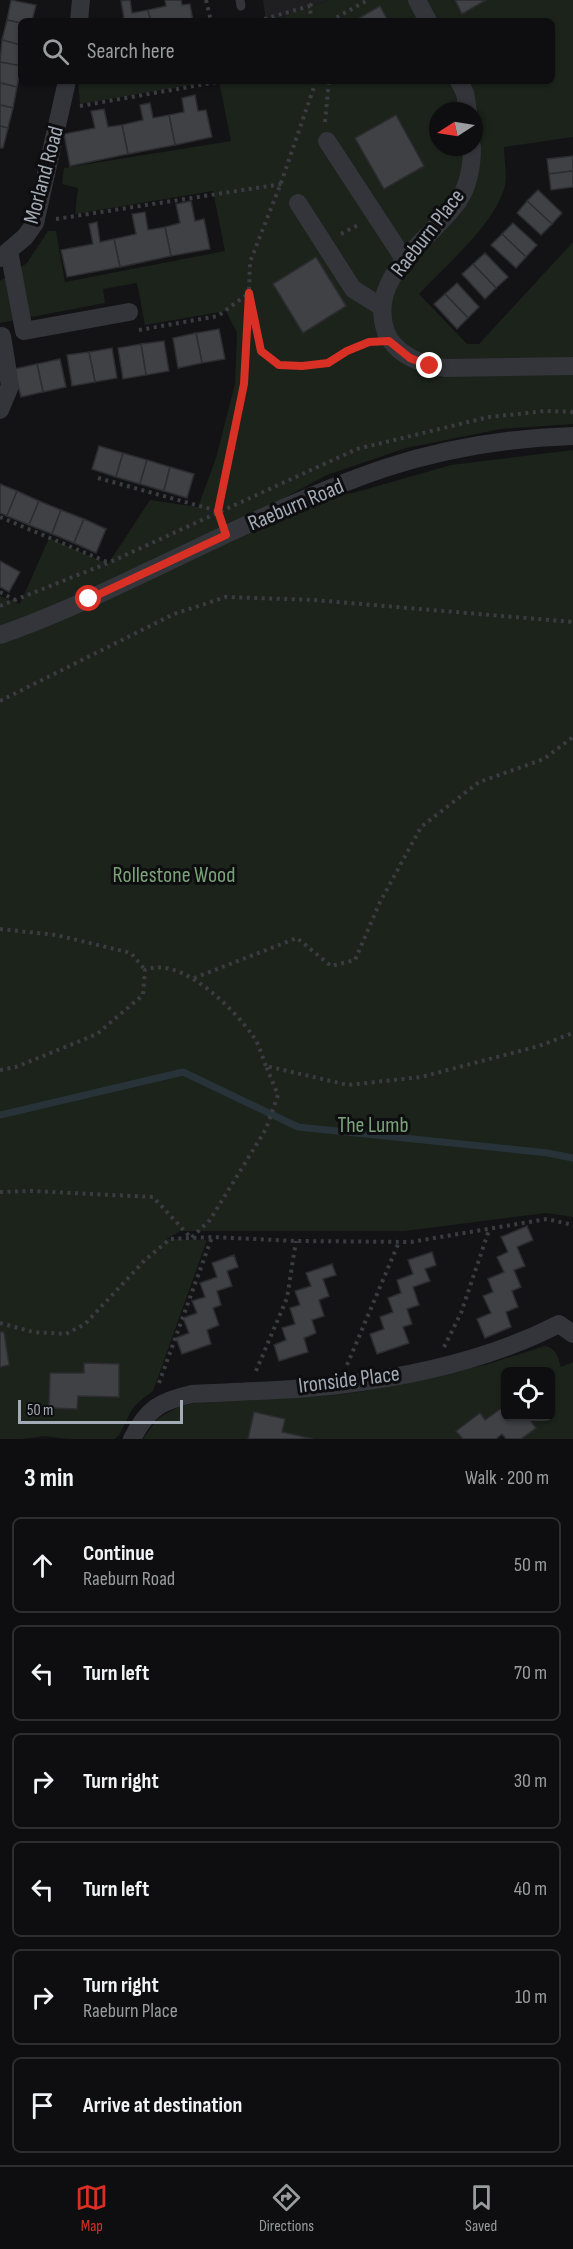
<!DOCTYPE html>
<html lang="en">
<head>
<meta charset="utf-8">
<style>
	:root { --surface:#0e0e10; --page:#171719; --text:#f1f3f6; --muted:#9b9c9f; --line:#2e2e30; --accent:#d93025 }
	body { margin:0; font-family:"Sofia Sans Condensed",sans-serif; background:var(--page); color:var(--text) }
	.controls { position:absolute; right:18px; bottom:18px; display:grid; overflow:hidden; border-radius:9px; box-shadow:0 2px 4px #0004 }
	.controls button { width:54px; height:54px; display:grid; place-items:center; padding:0; border:0; border-bottom:2px solid var(--line); background:var(--surface); color:var(--text); font:30px sans-serif }
	.compass { position:absolute; left:429px; top:102px; width:54px; height:54px; border-radius:50%; background:var(--surface); box-shadow:0 2px 4px #0004; rotate:258deg }
	.scale { position:absolute; left:18px; bottom:15px; width:165px; box-sizing:border-box; padding-left:6px; border:3px solid #a3abb6; border-top:0; font-size:16px; line-height:21px; white-space:nowrap; color:#a3abb6; -webkit-text-stroke:4px #0e0e10; paint-order:stroke }
	.stop { position:absolute; width:18px; height:18px; margin:-14px; border:4px solid #d93025; border-radius:50%; background:#fff }
	.stop.end { background:#d93025; border-color:#fff; box-shadow:0 2px 6px #0008 }
	.list { margin:0; padding:0; list-style:none }
	h2 { display:flex; justify-content:space-between; align-items:center; height:78px; margin:0; padding:0 24px; font-size:26px }
	h2 small { font-size:20px; font-weight:400; color:var(--muted) }
	.list li { display:grid; grid-template-columns:39px 1fr auto; gap:18px; align-items:center; box-sizing:border-box; height:96px; margin:0 12px 12px; padding:0 12px; border:2px solid var(--line); border-radius:9px }
	.list b { display:block; font-size:22px; white-space:nowrap }
	.list p { margin:0; font-size:20px; white-space:nowrap; color:var(--muted) }
	.list em { font-size:20px; font-style:normal; color:var(--muted) }
	.icon { flex:none; width:33px; height:33px; fill:none; stroke:currentColor; stroke-width:2; stroke-linecap:round; stroke-linejoin:round }
	.map { position:relative; flex:none; width:573px; height:1439px; overflow:hidden }
	.search { position:absolute; background:var(--surface); box-shadow:0 2px 4px #0004; left:18px; right:18px; top:18px; height:66px; display:flex; align-items:center; gap:15px; box-sizing:border-box; padding:0 21px; border-radius:9px; color:var(--muted); font-size:22px }
	.sheet { height:726px; background:var(--surface) }
	nav { display:flex; justify-content:space-around; align-items:center; box-sizing:border-box; height:84px; border-top:2px solid var(--line); background:var(--surface); font-size:16px; color:var(--muted) }
	nav a { display:grid; justify-items:center; gap:3px }
	nav .on { color:var(--accent) }
	.map>svg:first-child { display:block }
	.built { fill:#1f1f22 }
	.green { fill:#1b231b; fill-rule:evenodd }
	.lines { fill:none; stroke-linecap:round; stroke-linejoin:round }
	.stream { stroke:#283339; stroke-width:7 }
	.building { fill:#3f4145; stroke:#2d2d31; stroke-width:1.5 }
	.path { stroke:#3a3c41; stroke-width:4; stroke-dasharray:3 4.5; stroke-linecap:butt }
	.service { stroke:#34353a; stroke-width:9 }
	.minor { stroke:#34353a; stroke-width:18 }
	.route { stroke:#d93025; stroke-width:8 }
	.labels { text-anchor:middle; dominant-baseline:central; stroke-width:6; stroke-linejoin:round; paint-order:stroke }
	.street-label { font-size:22px; fill:#a3abb6; stroke:#0e0e10 }
	.park-label { font-size:22px; fill:#7aa379; stroke:#0e0e10 }
</style>
</head>
<body>
<div class="map">
<svg width="573" height="1439" viewBox="0 0 573 1439">
	<rect width="100%" height="100%" fill="#131315"/>
	<path class="built" d="M263 0H330L269 21H266Z"/>
	<g class="green">
		<path d="M330 0H573V137L504 147C504 159 508 178 504 189 492 227 446 265 419 294L467 344H479L573 242V424L501 429 406 448 327 475 282 499 353 493 451 465 573 450V1217L546 1213 405 1231H181L166 1239 207 1240 153 1391C143 1398 133 1405 128 1417 124 1425 122 1433 115 1439H69L45 1436 22 1439H0V1367L9 1365 4 1332H0V596L20 604 49 538 108 564 150 500 198 507 216 458 235 384 237 333 226 311 145 325 137 283 103 289 105 303 0 323V281L27 263 48 231H56L65 282 225 251 213 191 75 214 78 188 62 184 64 168 231 141 219 81H552V21H269ZM438 111H474V147H438ZM84 1363 119 1364 118 1396H78L77 1409 49 1408 50 1373H84Z"/>
		<path d="M78 81H213L80 104Z"/>
		<path d="M545 1346C556 1348 558 1357 561 1367L573 1362V1439H521L527 1417 550 1416V1372H506L505 1405 485 1420 479 1413 457 1430 463 1439H313L282 1432 285 1419 248 1439H143L157 1419 178 1407 204 1401 328 1396 365 1391 485 1365Z"/>
	</g>
	<g class="lines">
		<path class="stream" d="M0 1115 183 1072 298 1127 548 1153 573 1158"/>
	</g>
	<g class="building">
		<path d="M11 0 36 5 32 21H21V23L7 20Z"/>
		<path d="M130 0 132 13 148 10 151 21H109L124 18 121 1Z"/>
		<path d="M165 0H181L182 5 190 4 193 21H151L148 10 166 6Z"/>
		<path d="M455 0H486L462 14Z"/>
		<path d="M380 6 388 21H354Z"/>
		<path d="M7 20 21 23V45L2 40Z"/>
		<path d="M2 40 21 45V66L0 62Z"/>
		<path d="M0 62 21 66 17 87 0 83Z"/>
		<path d="M0 83 17 87 13 108 0 105Z"/>
		<path d="M195 95 198 111 206 110 212 137 175 145 169 115 184 112 182 98Z"/>
		<path d="M150 103 153 118 169 115 175 145 128 154 122 125 143 120 140 105Z"/>
		<path d="M0 105 13 108 8 128 0 126Z"/>
		<path d="M104 109 108 127 122 125 128 154 70 166 64 134 95 128 91 111Z"/>
		<path d="M396 115 424 166 384 189 355 138Z"/>
		<path d="M0 126 8 128 3 148H0Z"/>
		<path d="M573 156V171L549 174 547 159Z"/>
		<path d="M573 171V187L551 190 549 174Z"/>
		<path d="M538 190 562 213 552 224 527 201Z"/>
		<path d="M191 201 195 221 204 219 210 249 171 256 165 227 180 223 176 204Z"/>
		<path d="M527 201 552 224 541 235 517 213Z"/>
		<path d="M145 212 148 230 165 227 171 256 120 267 114 239 136 234 132 214Z"/>
		<path d="M97 222 100 242 114 239 120 267 67 277 61 250 93 244 89 224Z"/>
		<path d="M513 223 537 245 526 257 502 234Z"/>
		<path d="M502 234 526 257 516 268 491 245Z"/>
		<path d="M485 253 508 277 496 288 473 264Z"/>
		<path d="M316 257 346 306 303 333 273 284Z"/>
		<path d="M473 264 496 288 485 299 462 274Z"/>
		<path d="M457 283 479 307 468 318 445 294Z"/>
		<path d="M445 294 468 318 457 329 434 304Z"/>
		<path d="M219 329 225 359 202 363 196 333Z"/>
		<path d="M196 333 202 363 178 368 173 338Z"/>
		<path d="M164 341 169 371 146 375 141 344Z"/>
		<path d="M141 344 146 375 123 379 118 348Z"/>
		<path d="M112 348 117 378 95 382 89 352Z"/>
		<path d="M89 352 95 382 72 386 67 355Z"/>
		<path d="M60 359 66 387 43 392 37 364Z"/>
		<path d="M37 364 43 392 21 397 14 369Z"/>
		<path d="M99 446 123 453 116 477 92 469Z"/>
		<path d="M123 453 147 460 140 484 116 477Z"/>
		<path d="M147 460 170 467 164 491 140 484Z"/>
		<path d="M170 467 194 474 187 498 164 491Z"/>
		<path d="M0 484 17 491 7 516 0 513Z"/>
		<path d="M17 491 39 501 29 525 7 516Z"/>
		<path d="M39 501 61 510 52 534 29 525Z"/>
		<path d="M61 510 84 519 74 543 52 534Z"/>
		<path d="M84 519 106 529 96 553 74 543Z"/>
		<path d="M0 561 20 572 9 592 0 587Z"/>
		<path d="M527 1226 533 1240 517 1247 525 1266 514 1270 521 1287 512 1291 518 1307 506 1312 511 1327 485 1338 477 1319 491 1313 483 1296 493 1292 488 1279 504 1272 497 1257 508 1252 501 1237Z"/>
		<path d="M432 1252 436 1265 425 1269 430 1281 413 1287 419 1305 407 1309 412 1324 403 1327 409 1343 377 1354 370 1334 384 1329 380 1317 393 1312 388 1298 401 1293 397 1280 413 1274 408 1260Z"/>
		<path d="M234 1255 238 1267 227 1271 232 1286 217 1291 221 1305 213 1308 219 1325 207 1330 211 1344 182 1354 176 1338 189 1333 183 1318 197 1313 192 1301 205 1297 200 1283 217 1277 212 1263Z"/>
		<path d="M332 1264 336 1275 323 1279 329 1296 319 1300 324 1316 312 1320 316 1333 304 1338 308 1352 279 1361 274 1345 286 1340 282 1328 295 1324 290 1308 300 1305 295 1291 311 1286 306 1273Z"/>
		<path d="M0 1332H4L9 1365 0 1367Z"/>
		<path d="M84 1363 119 1364V1397L78 1396 77 1409 49 1408 50 1373H84Z"/>
		<path d="M506 1405V1416H527L536 1428 521 1439H506L502 1434 496 1439H463L456 1431 480 1413 485 1420Z"/>
		<path d="M254 1412 285 1419 282 1432 313 1439H248Z"/>
	</g>
	<g class="lines">
		<g class="path">
			<path d="M206 0 211 21"/>
			<path d="M257 21 310 6"/>
			<path d="M311 21 310 6 314 0"/>
			<path d="M330 21 368 0"/>
			<path d="M316 81 281 183 250 262 249 293 261 351 279 365 302 366 328 363 347 351 369 342"/>
			<path d="M80 106 223 81"/>
			<path d="M325 122 329 81"/>
			<path d="M56 219 282 184"/>
			<path d="M341 234 358 225"/>
			<path d="M139 330 218 316 249 293"/>
			<path d="M98 478 218 511"/>
			<path d="M219 512 244 384 249 300"/>
			<path d="M0 517 107 562"/>
			<path d="M0 592 15 600"/>
			<path d="M0 606 108 563 357 449 489 417 546 411 573 412"/>
			<path d="M0 701 174 614 226 597 314 600 573 622"/>
			<path d="M0 929 56 935 131 953 145 970"/>
			<path d="M194 978 297 938 331 966 355 960 380 902 421 827 479 782 544 759 573 737"/>
			<path d="M0 1070 16 1067 97 1034 143 995 145 970C181 955 234 1009 253 1036 259 1044 262 1056 266 1066"/>
			<path d="M0 1192 31 1191 153 1197 191 1238 210 1220 266 1129 278 1095 266 1066 348 1085 421 1077 539 1046 573 1033"/>
			<path d="M0 1323 33 1332 66 1334 85 1324 145 1260 170 1239 212 1237 296 1241 411 1242 547 1219 573 1225"/>
			<path d="M444 1347 461 1313 489 1230"/>
			<path d="M347 1365 399 1242"/>
			<path d="M256 1371 287 1298 296 1241"/>
			<path d="M159 1383 212 1237"/>
		</g>
		<path class="service" d="M240 0 241 6"/>
		<g class="minor">
			<path d="M417 0 428 21"/>
			<path d="M79 21 81 0"/>
			<path d="M459 81 465 93 468 111"/>
			<path d="M327 141 404 259"/>
			<path d="M472 147C472 165 469 184 459 200 431 240 366 276 386 332 395 355 424 366 446 368L573 366"/>
			<path d="M298 203 353 289 382 307"/>
			<path d="M9 251 24 331 129 312"/>
			<path d="M0 258 25 237 35 223 67 81"/>
			<path d="M0 410 10 386 2 336"/>
			<path d="M0 635C53 617 104 592 155 568 230 532 306 495 385 468 446 448 509 438 573 436"/>
			<path d="M132 1439C147 1409 160 1401 192 1394 241 1391 291 1391 339 1385 415 1376 491 1359 559 1324L573 1334"/>
		</g>
	</g>
	<g class="lines">
		<path class="route" d="M89 599 226 535 218 511 244 384 249 293 261 351 279 365 302 366 328 363 347 351 369 342 389 341 410 358 430 366"/>
	</g>
	<g class="labels">
		<g class="street-label">
			<text transform="translate(44 175) rotate(-75)">Morland Road</text>
			<text transform="translate(428 233) rotate(-52)">Raeburn Place</text>
			<text transform="translate(296 505) rotate(-23)">Raeburn Road</text>
			<text transform="translate(349 1380) rotate(-7)">Ironside Place</text>
		</g>
		<g class="park-label">
			<text x="174" y="875">Rollestone Wood</text>
			<text x="373" y="1125">The Lumb</text>
		</g>
	</g>
</svg>
<div class="controls">
<button><svg class="icon" aria-label="locate" viewBox="0 0 24 24"><circle cx="12" cy="12" r="6"/><path d="M12 2v4M12 18v4M2 12h4M18 12h4"/></svg></button>
</div>
<svg class="compass" viewBox="-18 -18 36 36"><path d="M0-13l5 13h-10z" fill="#e53935"/><path d="M0 13l5-13h-10z" fill="#9b9c9f"/></svg>
<div class="scale">50 m</div>
<div class="stop" style="left:89px;top:599px"></div>
<div class="stop end" style="left:430px;top:366px"></div>
<div class="search"><svg class="icon" aria-label="search" viewBox="0 0 24 24"><circle cx="10" cy="10" r="6"/><path d="M15 15l6 6"/></svg>Search here</div>
</div>
<section class="sheet">
<h2>3 min<small>Walk · 200 m</small></h2>
<ul class="list">
<li><svg class="icon" aria-label="ahead" viewBox="0 0 24 24"><path d="M12 20V5M6 11l6-6 6 6"/></svg><div><b>Continue</b><p>Raeburn Road</p></div><em>50 m</em></li>
<li><svg class="icon" aria-label="left" viewBox="0 0 24 24"><path d="M17 20v-9H6M10 6l-5 5 5 5"/></svg><div><b>Turn left</b></div><em>70 m</em></li>
<li><svg class="icon" aria-label="right" viewBox="0 0 24 24"><path d="M7 20v-9h11M14 6l5 5-5 5"/></svg><div><b>Turn right</b></div><em>30 m</em></li>
<li><svg class="icon" aria-label="left" viewBox="0 0 24 24"><path d="M17 20v-9H6M10 6l-5 5 5 5"/></svg><div><b>Turn left</b></div><em>40 m</em></li>
<li><svg class="icon" aria-label="right" viewBox="0 0 24 24"><path d="M7 20v-9h11M14 6l5 5-5 5"/></svg><div><b>Turn right</b><p>Raeburn Place</p></div><em>10 m</em></li>
<li><svg class="icon" aria-label="arrive" viewBox="0 0 24 24"><path d="M6 21V4h12l-3 4 3 4H6"/></svg><div><b>Arrive at destination</b></div></li>
</ul>
</section>
<nav>
<a class="on"><svg class="icon" aria-label="map" viewBox="0 0 24 24"><path d="M3 6l6-2 6 2 6-2v14l-6 2-6-2-6 2zM9 4v14M15 6v14"/></svg>Map</a>
<a><svg class="icon" aria-label="directions" viewBox="0 0 24 24"><path d="M12 3l9 9-9 9-9-9zM9 14v-3h6M13 9l2 2-2 2"/></svg>Directions</a>
<a><svg class="icon" aria-label="saved" viewBox="0 0 24 24"><path d="M7 4h10v16l-5-4-5 4z"/></svg>Saved</a>
</nav>
</body>
</html>
